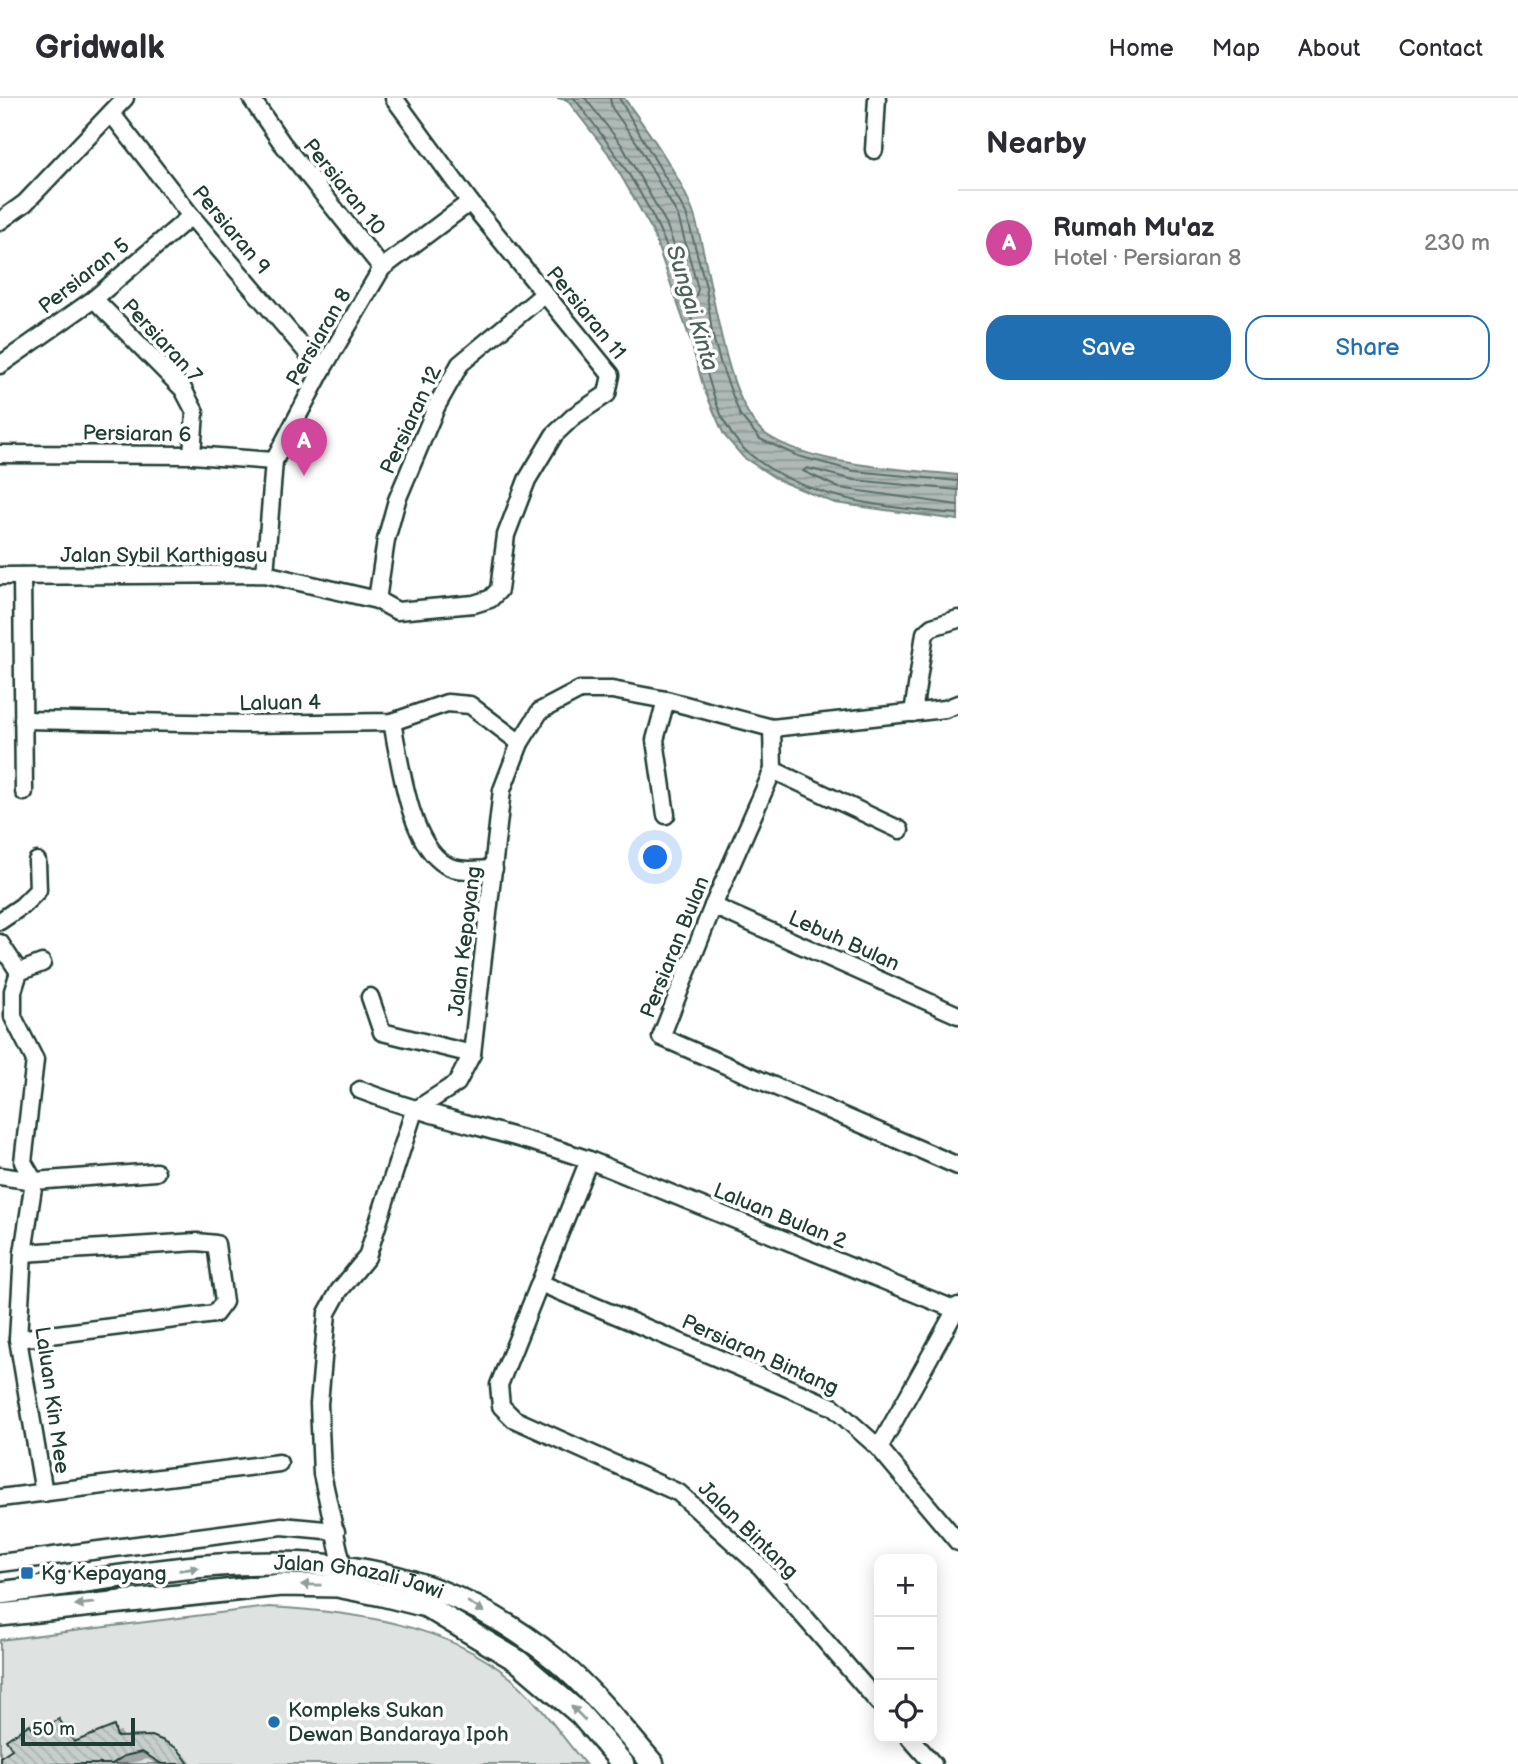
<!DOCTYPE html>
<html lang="en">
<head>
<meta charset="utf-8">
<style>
	:root { --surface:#fff; --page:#f2f2f3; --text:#2b2b33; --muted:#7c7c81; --line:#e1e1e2; --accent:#1f6fb2 }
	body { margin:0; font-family:"Balsamiq Sans",sans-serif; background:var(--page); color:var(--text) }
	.controls { position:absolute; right:21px; bottom:21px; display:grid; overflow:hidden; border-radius:14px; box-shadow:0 4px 18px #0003 }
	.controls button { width:63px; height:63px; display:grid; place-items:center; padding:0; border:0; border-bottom:2px solid var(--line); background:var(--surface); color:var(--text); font:35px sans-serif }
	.scale { position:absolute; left:21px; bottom:18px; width:114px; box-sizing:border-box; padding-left:7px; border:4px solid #1f3d34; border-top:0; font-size:19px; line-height:24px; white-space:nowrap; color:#1f3d34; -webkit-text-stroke:5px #fff; paint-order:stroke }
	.you { position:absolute; left:656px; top:760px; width:24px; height:24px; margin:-18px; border:5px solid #fff; border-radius:50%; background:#1a73e8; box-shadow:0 0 0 10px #1a73e833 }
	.badge { display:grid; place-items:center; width:46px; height:46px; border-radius:50%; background:var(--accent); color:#fff; font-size:23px; font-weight:700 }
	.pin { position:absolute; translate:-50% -58px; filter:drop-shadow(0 2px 4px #0008) }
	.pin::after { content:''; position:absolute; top:37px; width:24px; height:21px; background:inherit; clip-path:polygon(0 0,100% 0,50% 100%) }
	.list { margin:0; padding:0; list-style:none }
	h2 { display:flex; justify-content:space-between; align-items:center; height:91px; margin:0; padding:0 28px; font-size:30px }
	h2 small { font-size:23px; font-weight:400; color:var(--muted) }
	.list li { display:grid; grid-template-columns:46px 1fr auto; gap:21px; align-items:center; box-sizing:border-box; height:105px; padding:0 28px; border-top:2px solid var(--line) }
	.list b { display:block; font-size:26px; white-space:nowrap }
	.list p { margin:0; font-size:23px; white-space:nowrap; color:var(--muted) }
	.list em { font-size:23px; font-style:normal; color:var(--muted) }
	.actions { display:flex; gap:14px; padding:21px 28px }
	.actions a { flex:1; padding:16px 0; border:2px solid var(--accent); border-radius:21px; text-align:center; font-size:24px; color:var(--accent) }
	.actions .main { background:var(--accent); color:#fff }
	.icon { flex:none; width:38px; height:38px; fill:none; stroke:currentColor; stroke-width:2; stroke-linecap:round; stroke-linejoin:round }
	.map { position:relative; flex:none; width:958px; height:1666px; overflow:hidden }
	header { display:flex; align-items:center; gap:42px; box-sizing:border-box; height:98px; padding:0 35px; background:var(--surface); border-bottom:2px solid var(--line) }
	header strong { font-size:33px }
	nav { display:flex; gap:38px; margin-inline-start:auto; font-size:24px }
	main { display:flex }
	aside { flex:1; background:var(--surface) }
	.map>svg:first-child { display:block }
	.green { fill:#dee3e2; stroke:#7e908b; stroke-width:2 }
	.water { fill:url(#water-rules); stroke:#758883; stroke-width:2 }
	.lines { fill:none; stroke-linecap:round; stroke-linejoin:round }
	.shore { stroke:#596f68; stroke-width:2 }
	.building { fill:url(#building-back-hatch); stroke:#1f3d34; stroke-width:2; filter:url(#shadow) }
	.minor-casing { stroke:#1f3d34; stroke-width:21 }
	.secondary-casing { stroke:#1f3d34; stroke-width:26 }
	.minor { stroke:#fff; stroke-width:16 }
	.secondary { stroke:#fff; stroke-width:21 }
	.oneway { fill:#8f9e9a }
	.poi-dot { fill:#1f6fb2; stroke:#fff; stroke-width:2.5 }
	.labels { text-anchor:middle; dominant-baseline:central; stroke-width:7; stroke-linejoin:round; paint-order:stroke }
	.street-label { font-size:21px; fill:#1f3d34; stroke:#fff }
	.poi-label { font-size:21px; fill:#1f3d34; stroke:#fff; text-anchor:start }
	.water-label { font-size:23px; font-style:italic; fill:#4a625b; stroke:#fff }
</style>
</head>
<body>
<header>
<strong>Gridwalk</strong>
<nav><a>Home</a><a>Map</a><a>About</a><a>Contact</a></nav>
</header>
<main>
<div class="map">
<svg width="958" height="1666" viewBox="0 0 958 1666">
	<defs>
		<pattern id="water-rules" width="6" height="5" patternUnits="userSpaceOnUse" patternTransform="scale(1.75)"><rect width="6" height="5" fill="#afbab7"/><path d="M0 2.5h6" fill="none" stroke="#8e9896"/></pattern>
		<pattern id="building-back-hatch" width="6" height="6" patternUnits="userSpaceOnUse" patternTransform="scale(1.75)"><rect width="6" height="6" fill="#c7cfcc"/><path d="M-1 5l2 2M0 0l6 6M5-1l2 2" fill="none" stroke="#aab3b0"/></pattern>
		<filter id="shadow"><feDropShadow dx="6" dy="6" stdDeviation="0" flood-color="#0004"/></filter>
	</defs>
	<rect width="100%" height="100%" fill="#fff"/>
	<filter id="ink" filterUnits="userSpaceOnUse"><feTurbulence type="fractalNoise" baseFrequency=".0143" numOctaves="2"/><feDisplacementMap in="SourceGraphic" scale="14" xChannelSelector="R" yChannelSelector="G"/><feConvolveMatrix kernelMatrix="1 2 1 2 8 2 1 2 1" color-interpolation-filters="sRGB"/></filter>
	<g filter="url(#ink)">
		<path class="green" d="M269 1509C353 1514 445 1525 512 1581 538 1603 563 1640 585 1666H0V1542Z"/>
		<path class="water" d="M557 0H624C648 33 679 75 693 114 712 167 722 307 767 337 813 368 903 371 958 377V422L835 405 780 383 743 359 724 337 704 291 690 241 652 132 608 55 567 2Z"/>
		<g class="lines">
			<g class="shore">
				<path d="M574 0C605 40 636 82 658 129 674 163 686 203 697 239 709 277 715 325 747 354 803 402 888 410 958 416"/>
				<path d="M585 0 621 46 666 125 691 196 696 198 698 191 678 118 637 45 612 10 610 0"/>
				<path d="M619 0 686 115 706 189 712 235 721 267 740 317 760 341 798 358 854 373 958 383"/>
				<path d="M958 392 854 382 807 370 803 373 839 390 958 407"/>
			</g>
		</g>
		<path class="building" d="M59 1621 74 1644 114 1628 117 1639 152 1638 164 1643 178 1651 189 1666H162L142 1654 124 1658 112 1666H0V1659L12 1651 6 1642 30 1626 36 1636Z"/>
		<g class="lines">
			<defs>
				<g id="minor">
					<path d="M251 0 282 45 382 170"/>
					<path d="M111 15 191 118 322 272"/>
					<path d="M874 52 877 0"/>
					<path d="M0 123 25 105 125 0"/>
					<path d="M94 201 183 291 195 314 192 357"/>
					<path d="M0 267 94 201 191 118"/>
					<path d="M0 356 192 357 274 363"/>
					<path d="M265 476 274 363 322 272 382 170 470 104"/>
					<path d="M0 478 265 476 377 502 397 513 474 506 490 501 499 492 506 437 527 382 554 337 574 318 607 296 611 277 470 104 394 0"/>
					<path d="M22 478 24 694"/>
					<path d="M377 502 386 442 397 402 437 307 460 266 544 196"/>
					<path d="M666 602 655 642 666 717"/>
					<path d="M913 615 925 535 932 529 958 521"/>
					<path d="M23 622 241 626 392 624 447 605 470 607 520 645"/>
					<path d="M392 624C400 663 409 746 446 767 460 775 480 771 494 771"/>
					<path d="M772 630 773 672 713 808 661 939 958 1068"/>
					<path d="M773 672 900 732"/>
					<path d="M713 808 958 917"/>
					<path d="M0 823 22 808 38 792 37 763"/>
					<path d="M0 845 19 874"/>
					<path d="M42 865 19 874 13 893V919L35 962 23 1064 34 1083 23 1155 18 1241 44 1395"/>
					<path d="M370 899 382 934 472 956"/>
					<path d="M360 992C435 1021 514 1035 589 1062L956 1212"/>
					<path d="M589 1062 499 1287 501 1308 514 1321 679 1395 761 1469 879 1605"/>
					<path d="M0 1078 34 1083 156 1074"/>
					<path d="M540 1185 833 1309 879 1350 958 1444"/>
					<path d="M18 1241 215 1216 224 1204 216 1146 197 1144 23 1155"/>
					<path d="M879 1350 958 1208"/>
					<path d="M0 1400 279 1365"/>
					<path d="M0 1465 282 1428 336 1433"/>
					<path d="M342 1466 322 1376 319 1306 327 1215 339 1193 367 1159 414 1013 457 985 472 956 502 692 520 645 540 613 580 592H612L666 602 772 630 945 611 958 606"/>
					<path d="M910 1640 933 1666"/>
				</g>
				<g id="secondary">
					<path id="s1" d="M0 1495C205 1469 379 1419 555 1561 592 1592 622 1630 653 1666"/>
					<path d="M0 1517 281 1487 337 1488 382 1497 426 1508 518 1563 580 1616 623 1666"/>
				</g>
			</defs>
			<use href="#minor" class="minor-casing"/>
			<use href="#secondary" class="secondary-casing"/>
			<use href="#minor" class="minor"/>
			<use href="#secondary" class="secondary"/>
		</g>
		<defs><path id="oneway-solid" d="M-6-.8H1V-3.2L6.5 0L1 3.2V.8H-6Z" transform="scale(1.75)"/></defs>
		<g class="oneway">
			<use href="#oneway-solid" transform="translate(189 1471) rotate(-7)"/>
			<use href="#oneway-solid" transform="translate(311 1487) rotate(-179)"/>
			<use href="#oneway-solid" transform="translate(85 1506) rotate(174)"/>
			<use href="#oneway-solid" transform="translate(476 1509) rotate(32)"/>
			<use href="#oneway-solid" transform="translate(578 1615) rotate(-135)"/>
		</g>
	</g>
	<g class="poi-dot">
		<rect x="20" y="1468" width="14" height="14" rx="3.5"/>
		<circle cx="274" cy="1624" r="7"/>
	</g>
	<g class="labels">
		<g class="street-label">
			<text transform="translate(344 89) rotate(51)">Persiaran 10</text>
			<text transform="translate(231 132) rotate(50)">Persiaran 9</text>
			<text transform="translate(84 178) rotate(-38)">Persiaran 5</text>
			<text transform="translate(586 215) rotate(51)">Persiaran 11</text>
			<text transform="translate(319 239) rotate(-60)">Persiaran 8</text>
			<text transform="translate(162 243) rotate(47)">Persiaran 7</text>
			<text transform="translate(411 322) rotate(-65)">Persiaran 12</text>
			<text transform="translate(137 336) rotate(1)">Persiaran 6</text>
			<text x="164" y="457">Jalan Sybil Karthigasu</text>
			<text transform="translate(280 605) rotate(-1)">Laluan 4</text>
			<text transform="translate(465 843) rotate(-83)">Jalan Kepayang</text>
			<text transform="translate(844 843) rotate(24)">Lebuh Bulan</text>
			<text transform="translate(675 849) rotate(-68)">Persiaran Bulan</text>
			<text transform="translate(780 1118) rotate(22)">Laluan Bulan 2</text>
			<text transform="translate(760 1257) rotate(24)">Persiaran Bintang</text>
			<text transform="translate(52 1302) rotate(82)">Laluan Kin Mee</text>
			<text transform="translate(748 1432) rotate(44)">Jalan Bintang</text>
			<text stroke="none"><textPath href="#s1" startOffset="362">Jalan Ghazali Jawi</textPath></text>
		</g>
		<g class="poi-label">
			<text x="41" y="1475">Kg Kepayang</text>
			<text x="288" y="1612">Kompleks Sukan<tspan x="288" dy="24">Dewan Bandaraya Ipoh</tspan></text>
		</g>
		<g class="water-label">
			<text transform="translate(692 210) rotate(73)">Sungai Kinta</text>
		</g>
	</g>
</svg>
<div class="controls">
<button>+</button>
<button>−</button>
<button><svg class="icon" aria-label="locate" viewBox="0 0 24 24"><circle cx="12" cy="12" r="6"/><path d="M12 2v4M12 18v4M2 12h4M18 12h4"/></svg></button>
</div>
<div class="scale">50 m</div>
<div class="you"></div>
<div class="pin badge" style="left:304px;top:378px;background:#d1479c">A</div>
</div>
<aside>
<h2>Nearby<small></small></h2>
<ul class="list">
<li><span class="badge" style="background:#d1479c">A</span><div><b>Rumah Mu'az</b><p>Hotel · Persiaran 8</p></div><em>230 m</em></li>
</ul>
<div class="actions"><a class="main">Save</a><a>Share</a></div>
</aside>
</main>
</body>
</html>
